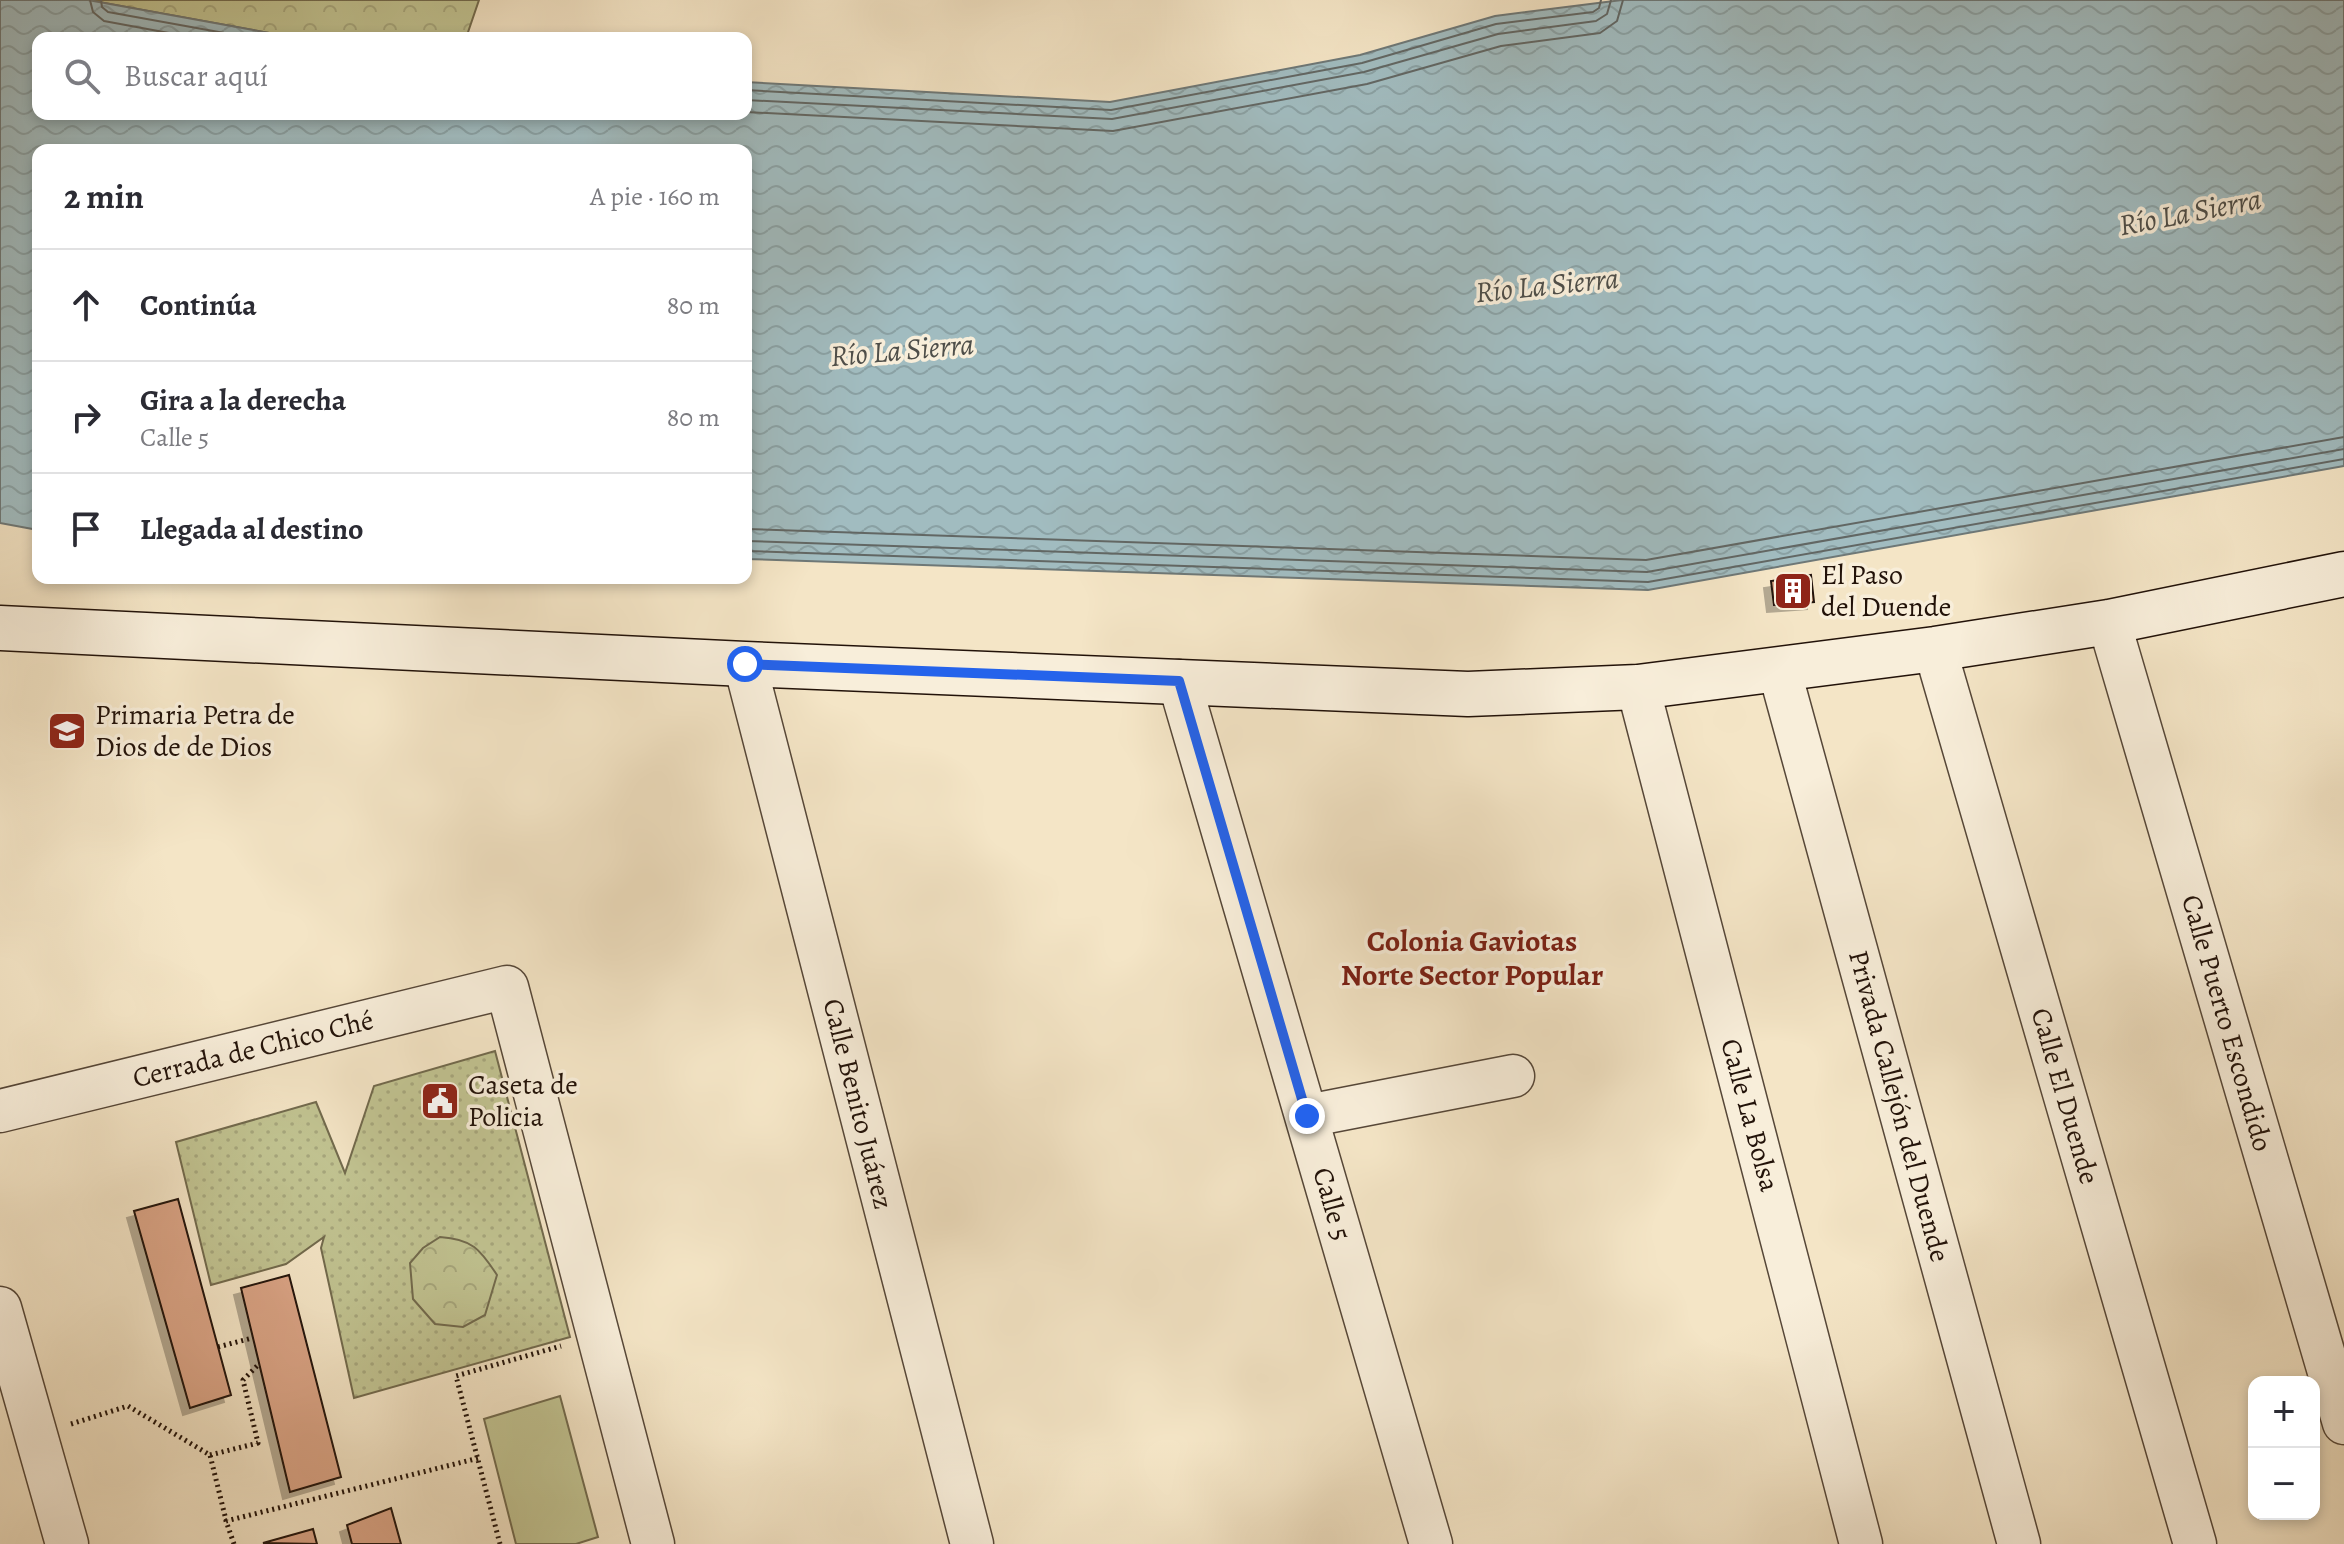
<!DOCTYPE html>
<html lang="es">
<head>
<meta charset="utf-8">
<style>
	:root { --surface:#fff; --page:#f2f2f3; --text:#2b2b33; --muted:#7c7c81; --line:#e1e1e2 }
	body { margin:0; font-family:Alegreya,serif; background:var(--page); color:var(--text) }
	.controls { position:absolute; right:24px; bottom:24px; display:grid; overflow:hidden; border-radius:16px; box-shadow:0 4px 12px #0003 }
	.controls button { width:72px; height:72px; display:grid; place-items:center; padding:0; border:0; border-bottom:2px solid var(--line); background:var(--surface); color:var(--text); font:40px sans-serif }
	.stop { position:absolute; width:24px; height:24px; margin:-18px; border:6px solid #2563eb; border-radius:50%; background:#fff }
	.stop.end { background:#2563eb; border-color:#fff; box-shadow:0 2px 8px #0008 }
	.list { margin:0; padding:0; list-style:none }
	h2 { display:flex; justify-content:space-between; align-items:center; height:104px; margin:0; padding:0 32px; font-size:34px }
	h2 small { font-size:26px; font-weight:400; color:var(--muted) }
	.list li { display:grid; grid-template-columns:52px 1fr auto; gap:24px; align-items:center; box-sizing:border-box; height:112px; padding:0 32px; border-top:2px solid var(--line) }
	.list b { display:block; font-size:30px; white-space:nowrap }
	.list p { margin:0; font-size:26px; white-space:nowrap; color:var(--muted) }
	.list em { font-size:26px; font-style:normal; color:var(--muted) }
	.icon { flex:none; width:44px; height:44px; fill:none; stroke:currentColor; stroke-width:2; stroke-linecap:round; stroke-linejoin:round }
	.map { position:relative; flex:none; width:2344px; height:1544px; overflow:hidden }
	.search { position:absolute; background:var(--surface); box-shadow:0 4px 12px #0003; left:32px; top:32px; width:720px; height:88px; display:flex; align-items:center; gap:20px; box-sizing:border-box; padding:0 28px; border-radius:16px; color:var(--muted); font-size:30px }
	.panel { position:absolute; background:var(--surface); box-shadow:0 4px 12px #0003; left:32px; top:144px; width:720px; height:440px; border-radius:16px }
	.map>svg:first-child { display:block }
	.grass { fill:url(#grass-dots); stroke:#726a4d; stroke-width:2 }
	.park { fill:url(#park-crowns); stroke:#726a4d; stroke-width:2 }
	.garden { fill:#c1c391; stroke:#726a4d; stroke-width:2 }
	.water { fill:url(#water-waves); stroke:#6e7877; stroke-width:2 }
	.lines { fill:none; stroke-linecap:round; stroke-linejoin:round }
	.shore { stroke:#626764; stroke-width:2 }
	.building { fill:#daa486; stroke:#221209; stroke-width:2; filter:url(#shadow) }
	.minor-casing { stroke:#564738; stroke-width:45 }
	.secondary-casing { stroke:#221209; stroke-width:47 }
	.path { stroke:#221209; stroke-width:5; stroke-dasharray:2 4; stroke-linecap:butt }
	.minor { stroke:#f8eeda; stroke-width:42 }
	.secondary { stroke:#f8eeda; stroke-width:44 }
	.route { stroke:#2563eb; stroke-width:10 }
	.labels { text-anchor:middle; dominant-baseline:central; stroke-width:7; stroke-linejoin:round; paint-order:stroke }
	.poi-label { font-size:28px; fill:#221209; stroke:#f8eeda; text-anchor:start }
	.street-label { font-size:28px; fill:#221209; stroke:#f8eeda }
	.water-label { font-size:30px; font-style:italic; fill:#4e4e49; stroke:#f8eeda }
	.neighbourhood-label { font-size:30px; font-weight:bold; fill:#7a1f14; stroke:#f8eeda }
</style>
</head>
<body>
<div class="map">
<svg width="2344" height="1544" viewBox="0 0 2344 1544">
	<defs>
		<pattern id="grass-dots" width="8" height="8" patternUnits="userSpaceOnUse" patternTransform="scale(2)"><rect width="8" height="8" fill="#c1c391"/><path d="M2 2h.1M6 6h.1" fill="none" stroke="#a6a67c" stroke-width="1.8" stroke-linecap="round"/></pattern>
		<pattern id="park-crowns" width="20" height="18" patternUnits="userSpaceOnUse" patternTransform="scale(2)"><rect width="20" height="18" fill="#c1c391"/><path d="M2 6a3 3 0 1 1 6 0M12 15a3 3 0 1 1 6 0" fill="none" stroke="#a6a67c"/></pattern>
		<pattern id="water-waves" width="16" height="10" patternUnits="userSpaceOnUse" patternTransform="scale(2)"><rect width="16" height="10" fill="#a1bcc0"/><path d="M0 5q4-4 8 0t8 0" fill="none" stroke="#8aa1a4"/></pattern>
		<filter id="shadow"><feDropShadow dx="-7" dy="7" stdDeviation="0" flood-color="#0004"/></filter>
	</defs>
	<rect width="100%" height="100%" fill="#f4e5c6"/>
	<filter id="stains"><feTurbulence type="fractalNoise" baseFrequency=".0025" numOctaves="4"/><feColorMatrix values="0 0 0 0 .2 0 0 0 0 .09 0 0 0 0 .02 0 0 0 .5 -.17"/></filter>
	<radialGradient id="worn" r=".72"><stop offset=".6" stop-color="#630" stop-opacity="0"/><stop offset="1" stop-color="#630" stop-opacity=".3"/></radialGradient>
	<path class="grass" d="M495 1051 570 1337 354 1398 321 1248 324 1237 286 1264 211 1285 176 1142 316 1102 345 1173 374 1086Z"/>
	<g class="park">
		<path d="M88 0H479L466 38H297Z"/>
		<path d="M440 1237C472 1239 480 1249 497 1275L485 1315 463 1327 435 1324 413 1299 410 1263 423 1248Z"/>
	</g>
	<path class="garden" d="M560 1396 598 1537 576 1544H516L484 1419Z"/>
	<path class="water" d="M0 0H88L297 38H38V114H746V82L1110 102 1360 55 1495 16 1622 0H2344V466L1648 590 746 559V150H38V530L0 523Z"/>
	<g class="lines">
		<g class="shore">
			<path d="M90 0 93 12 104 21 196 38"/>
			<path d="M101 0 102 7 108 12 252 38"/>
			<path d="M746 90 1111 110 1362 63 1496 24 1593 12 1599 8 1601 0"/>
			<path d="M746 100 1112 119 1364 72 1498 34 1596 21 1607 14 1611 0"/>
			<path d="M746 112 1113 131 1367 84 1501 46 1600 33 1617 21 1623 0"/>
			<path d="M746 529 1646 560 2344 437"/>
			<path d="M746 541 1647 572 2344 449"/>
			<path d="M746 551 1648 582 2344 459"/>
		</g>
	</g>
	<g class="building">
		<path d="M1811 575 1814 602 1774 605 1771 581Z"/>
		<path d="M178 1199 231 1395 190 1408 134 1211Z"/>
		<path d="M289 1275 341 1477 290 1492 241 1288Z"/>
		<path d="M391 1508 401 1544H352L347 1525Z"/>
		<path d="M313 1529 317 1544 263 1543Z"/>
	</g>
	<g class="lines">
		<defs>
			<g id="minor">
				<path d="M2109 622 2344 1423"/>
				<path d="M1935 649 2195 1544"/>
				<path d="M745 664 972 1544"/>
				<path d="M1779 669 2019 1544"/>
				<path d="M1179 681 1431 1544"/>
				<path d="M1638 687 1861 1544"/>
				<path d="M0 1111 507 987 653 1544"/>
				<path d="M1307 1116 1513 1076"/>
				<path d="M0 1308 67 1544"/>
			</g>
			<path id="secondary" d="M0 628 745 664 1468 694 1638 687 1935 649 2109 622 2344 574"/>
		</defs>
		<use href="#minor" class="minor-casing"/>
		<use href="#secondary" class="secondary-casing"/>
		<g class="path">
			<path d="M218 1347 252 1338"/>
			<path d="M71 1424 128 1406 210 1455 226 1520"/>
			<path d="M210 1455 258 1443 243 1380 259 1364"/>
			<path d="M234 1544 226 1521 479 1458"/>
			<path d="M500 1544 456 1376 561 1346"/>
		</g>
		<use href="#minor" class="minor"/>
		<use href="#secondary" class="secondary"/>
	</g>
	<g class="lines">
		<path class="route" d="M745 664 1179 681 1307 1116"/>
	</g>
	<defs>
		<symbol id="building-square" viewBox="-11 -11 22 22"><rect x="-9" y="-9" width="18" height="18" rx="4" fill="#8f2418" stroke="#f8eeda"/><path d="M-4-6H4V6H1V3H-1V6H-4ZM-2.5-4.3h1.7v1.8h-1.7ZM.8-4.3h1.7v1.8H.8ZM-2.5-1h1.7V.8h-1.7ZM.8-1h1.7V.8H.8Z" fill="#fff"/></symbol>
		<symbol id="school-square" viewBox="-11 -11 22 22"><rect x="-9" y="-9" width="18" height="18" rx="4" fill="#8f2418" stroke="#f8eeda"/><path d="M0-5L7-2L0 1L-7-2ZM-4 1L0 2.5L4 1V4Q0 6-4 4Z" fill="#fff"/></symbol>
		<symbol id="civic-square" viewBox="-11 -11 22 22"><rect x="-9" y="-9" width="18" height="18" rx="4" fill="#8f2418" stroke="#f8eeda"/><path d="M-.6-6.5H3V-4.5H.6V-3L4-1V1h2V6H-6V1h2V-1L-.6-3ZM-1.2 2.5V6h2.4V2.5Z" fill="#fff"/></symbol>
	</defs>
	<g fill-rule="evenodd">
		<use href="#building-square" x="1771" y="569" width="44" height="44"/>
		<use href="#school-square" x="45" y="709" width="44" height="44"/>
		<use href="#civic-square" x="418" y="1079" width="44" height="44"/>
	</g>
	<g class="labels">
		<g class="poi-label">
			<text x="1821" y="575">El Paso<tspan x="1821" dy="32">del Duende</tspan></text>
			<text x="95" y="715">Primaria Petra de<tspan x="95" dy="32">Dios de de Dios</tspan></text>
			<text x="468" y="1085">Caseta de<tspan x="468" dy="32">Policia</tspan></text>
		</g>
		<g class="street-label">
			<text transform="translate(2227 1023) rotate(74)">Calle Puerto Escondido</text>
			<text transform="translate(253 1049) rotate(-14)">Cerrada de Chico Ché</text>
			<text transform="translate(2065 1096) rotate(74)">Calle El Duende</text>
			<text transform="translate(858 1104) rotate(76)">Calle Benito Juárez</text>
			<text transform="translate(1899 1106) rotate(75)">Privada Callejón del Duende</text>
			<text transform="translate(1750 1115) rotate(75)">Calle La Bolsa</text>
			<text transform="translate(1332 1204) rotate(74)">Calle 5</text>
		</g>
		<g class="water-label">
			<text transform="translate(2190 212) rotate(-11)">Río La Sierra</text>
			<text transform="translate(1547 285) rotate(-6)">Río La Sierra</text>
			<text transform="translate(902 350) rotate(-5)">Río La Sierra</text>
		</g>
		<g class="neighbourhood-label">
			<text x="1472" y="941">Colonia Gaviotas<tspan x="1472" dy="34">Norte Sector Popular</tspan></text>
		</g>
	</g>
	<rect width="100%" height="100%" filter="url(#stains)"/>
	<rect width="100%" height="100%" fill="url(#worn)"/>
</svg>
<div class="controls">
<button>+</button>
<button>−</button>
</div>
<div class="stop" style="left:745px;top:664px"></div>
<div class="stop end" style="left:1307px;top:1116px"></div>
<div class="search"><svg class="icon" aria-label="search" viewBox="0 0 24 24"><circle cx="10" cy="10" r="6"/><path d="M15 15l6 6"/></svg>Buscar aquí</div>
<section class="panel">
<h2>2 min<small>A pie · 160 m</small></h2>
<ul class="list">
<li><svg class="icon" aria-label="ahead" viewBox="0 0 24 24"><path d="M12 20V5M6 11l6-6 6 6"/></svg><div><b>Continúa</b></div><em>80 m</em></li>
<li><svg class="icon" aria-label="right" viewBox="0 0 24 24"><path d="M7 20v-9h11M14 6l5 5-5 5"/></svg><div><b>Gira a la derecha</b><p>Calle 5</p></div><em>80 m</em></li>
<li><svg class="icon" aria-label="arrive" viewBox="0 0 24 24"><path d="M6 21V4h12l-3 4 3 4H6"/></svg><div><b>Llegada al destino</b></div></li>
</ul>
</section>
</div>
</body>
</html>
